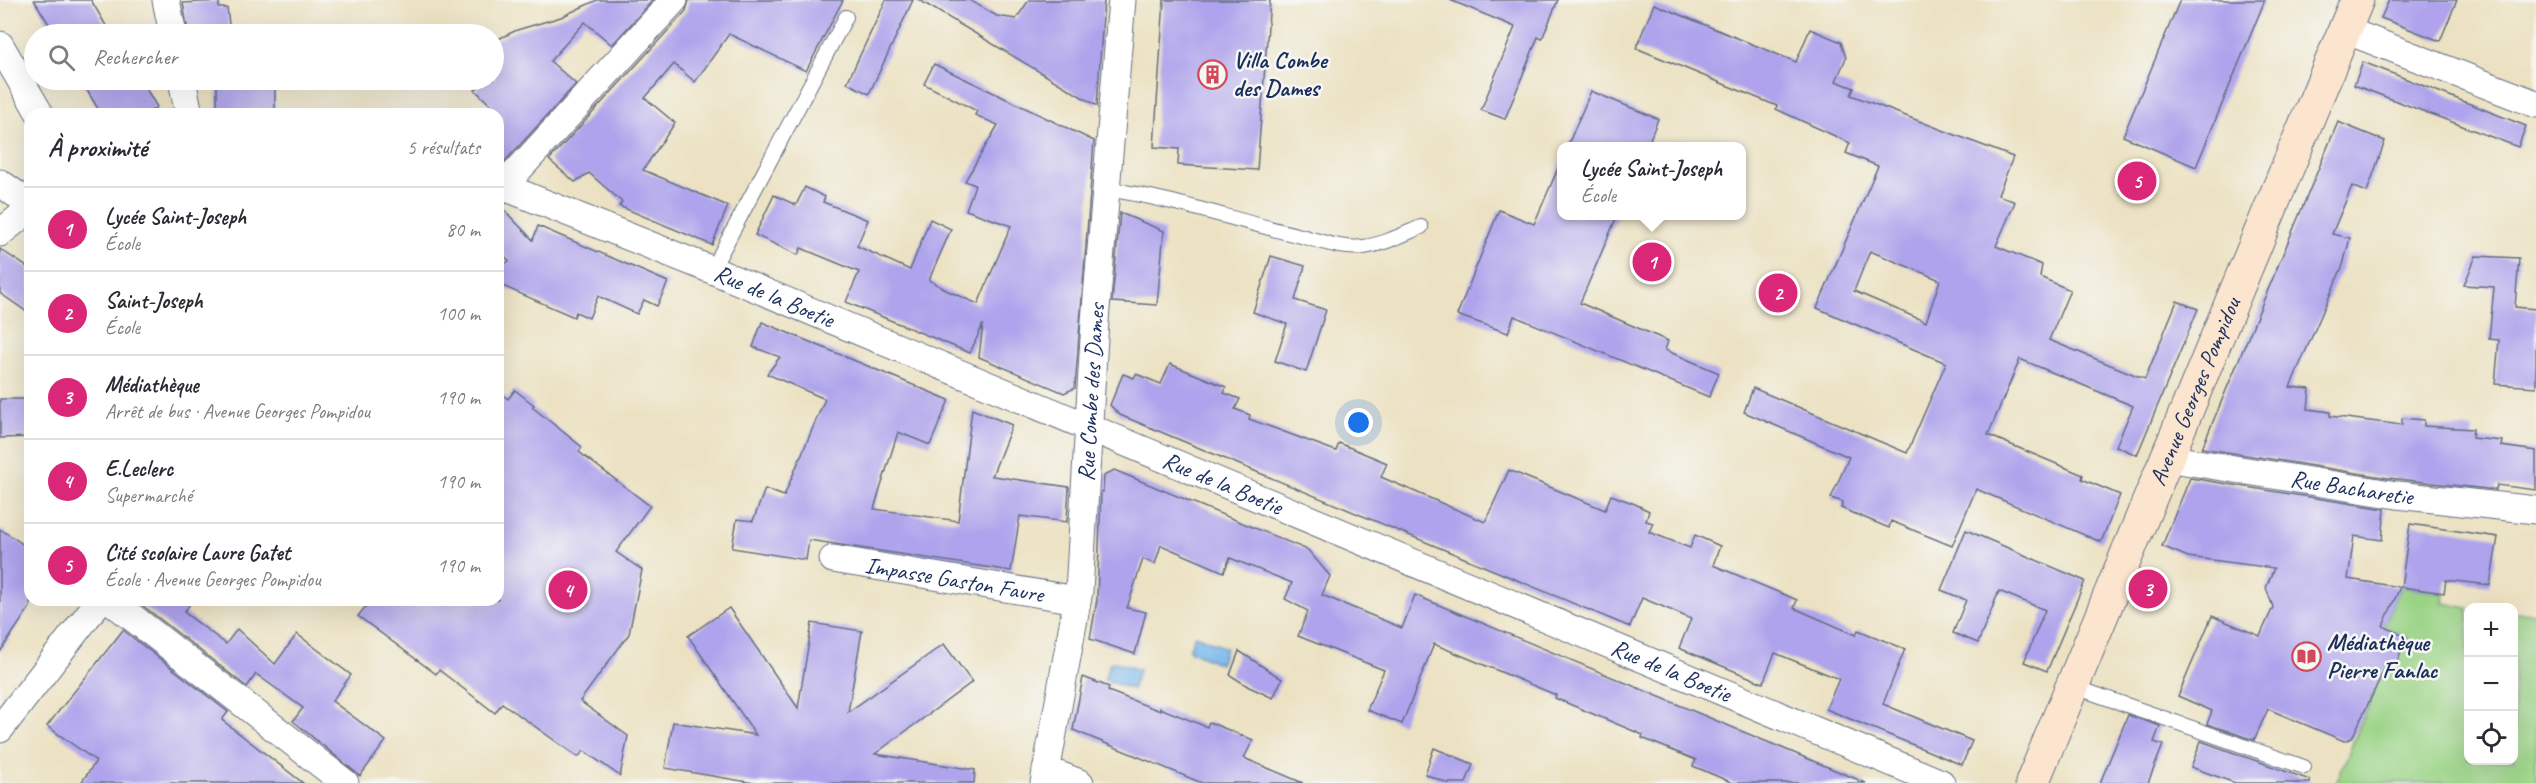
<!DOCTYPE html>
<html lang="fr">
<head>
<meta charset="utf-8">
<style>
	:root { --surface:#fff; --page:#f7f7f7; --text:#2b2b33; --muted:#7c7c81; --line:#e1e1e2; --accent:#db2777 }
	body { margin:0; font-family:Caveat,sans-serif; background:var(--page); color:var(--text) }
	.controls { position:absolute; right:18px; bottom:18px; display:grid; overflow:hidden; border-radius:12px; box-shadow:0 6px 24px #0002 }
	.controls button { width:54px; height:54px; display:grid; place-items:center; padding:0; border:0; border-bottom:2px solid var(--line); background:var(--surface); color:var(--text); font:30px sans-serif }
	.you { position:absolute; left:1359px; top:423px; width:21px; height:21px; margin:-15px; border:4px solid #fff; border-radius:50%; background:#1a73e8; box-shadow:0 0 0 9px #1a73e833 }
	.badge { display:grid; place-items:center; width:39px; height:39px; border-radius:50%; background:var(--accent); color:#fff; font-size:20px; font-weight:700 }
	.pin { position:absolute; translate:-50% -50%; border:3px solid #fff; box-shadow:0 2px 6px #0006 }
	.popup { position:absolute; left:1557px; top:142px; width:189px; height:78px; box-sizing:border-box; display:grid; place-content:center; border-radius:12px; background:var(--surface); filter:drop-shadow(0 2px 4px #0005); font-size:20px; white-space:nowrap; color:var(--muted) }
	.popup b { font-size:22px; color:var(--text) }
	.popup::after { content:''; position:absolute; left:50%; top:100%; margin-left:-12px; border:12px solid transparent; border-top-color:var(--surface) }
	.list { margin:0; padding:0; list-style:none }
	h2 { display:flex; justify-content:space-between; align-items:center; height:78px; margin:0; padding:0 24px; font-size:26px }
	h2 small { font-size:20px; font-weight:400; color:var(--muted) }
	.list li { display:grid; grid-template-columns:39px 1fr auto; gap:18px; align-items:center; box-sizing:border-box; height:84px; padding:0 24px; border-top:2px solid var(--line) }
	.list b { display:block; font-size:22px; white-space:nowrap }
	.list p { margin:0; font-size:20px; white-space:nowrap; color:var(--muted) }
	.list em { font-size:20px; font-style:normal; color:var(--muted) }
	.icon { flex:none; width:33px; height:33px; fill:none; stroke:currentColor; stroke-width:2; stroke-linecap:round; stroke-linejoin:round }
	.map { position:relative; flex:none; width:2536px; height:783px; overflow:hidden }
	.search { position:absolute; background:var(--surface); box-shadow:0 6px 24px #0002; left:24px; top:24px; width:480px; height:66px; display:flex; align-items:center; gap:15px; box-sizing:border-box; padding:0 21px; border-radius:33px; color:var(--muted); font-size:22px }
	.panel { position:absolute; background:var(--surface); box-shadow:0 6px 24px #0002; left:24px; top:108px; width:480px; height:498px; border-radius:18px }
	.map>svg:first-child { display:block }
	.green { fill:#9ad385; stroke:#5a8172; stroke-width:1.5 }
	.water { fill:#77b7eb; stroke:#4973a4; stroke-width:1.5 }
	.building { fill:#aea3ec; fill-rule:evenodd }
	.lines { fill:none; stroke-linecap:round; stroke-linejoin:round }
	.lane-casing { stroke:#646e81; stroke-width:16 }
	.street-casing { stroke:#646e81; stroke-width:29 }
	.secondary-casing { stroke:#646e81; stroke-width:35 }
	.lane { stroke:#fff; stroke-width:14 }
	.street { stroke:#fff; stroke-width:27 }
	.secondary { stroke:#fce5cf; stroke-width:33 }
	.labels { text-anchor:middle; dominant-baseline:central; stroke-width:5; stroke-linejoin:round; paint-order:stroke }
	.poi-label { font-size:24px; font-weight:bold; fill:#1b2f5e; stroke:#f6f6f2; text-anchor:start }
	.street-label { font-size:24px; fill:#1b2f5e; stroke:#f6f6f2 }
</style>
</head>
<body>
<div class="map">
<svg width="2536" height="783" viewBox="0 0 2536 783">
	<rect width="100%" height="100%" fill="#f6f6f2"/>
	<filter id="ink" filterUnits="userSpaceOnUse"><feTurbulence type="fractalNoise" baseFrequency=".0167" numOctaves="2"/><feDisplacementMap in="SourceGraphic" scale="12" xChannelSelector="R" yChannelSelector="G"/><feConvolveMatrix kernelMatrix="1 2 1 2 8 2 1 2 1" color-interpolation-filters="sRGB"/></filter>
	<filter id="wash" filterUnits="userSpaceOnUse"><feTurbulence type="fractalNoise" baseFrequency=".008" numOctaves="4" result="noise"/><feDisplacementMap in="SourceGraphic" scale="24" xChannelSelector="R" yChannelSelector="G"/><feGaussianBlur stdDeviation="1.35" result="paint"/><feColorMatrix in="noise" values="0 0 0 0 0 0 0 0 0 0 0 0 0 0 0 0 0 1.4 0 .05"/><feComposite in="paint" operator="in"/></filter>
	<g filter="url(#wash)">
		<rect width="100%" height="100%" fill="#ece2c3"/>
		<path class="green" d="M2400 587 2444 593 2443 603 2468 608V760H2514V612L2536 613V783H2336L2375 690 2369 686 2370 661 2391 670 2407 637 2383 626Z"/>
		<g class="water">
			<path d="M1195 635 1226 648 1220 664 1189 650Z"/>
			<path d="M1115 662 1139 670 1132 689 1104 680 1110 663Z"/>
		</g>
		<g id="blocks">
			<g class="building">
				<path d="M34 0H91L111 34H55Z"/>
				<path d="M597 0H653L612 45 585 22 550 61 576 84 498 169V125L504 118 475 90 485 80H494V41L517 30 561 17Z"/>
				<path d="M689 0H843L806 71 729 34 695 82 674 64 645 98 675 123 643 170 728 206 712 245 619 206 622 202 589 173 575 182 549 160 686 11Z"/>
				<path d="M886 0H913L869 94 847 83Z"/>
				<path d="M919 0H969L997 16 1016 19 1029 0H1104L1097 106Z"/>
				<path d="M1164 0H1270L1257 170 1178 165 1179 149 1154 147Z"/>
				<path d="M1450 0H1558L1542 39 1538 37 1505 119 1481 110 1515 27Z"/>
				<path d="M2180 0H2265L2196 167 2123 136Z"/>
				<path d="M2389 0H2457L2440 41 2381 18Z"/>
				<path d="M219 1V8H227L230 32H188L183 3Z"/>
				<path d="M1654 4 1796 62 1810 29 1841 42 1846 58 1836 81 1854 88 1851 95 2013 157 1998 195 2015 202 1996 246 2042 265 2040 277 2070 290 2049 340 2145 379 2177 301 2198 309 2137 455 2116 446 2133 406 2020 359 1988 435 2083 475 2082 479 2120 495 2101 542 1976 489 1952 546 1891 521 1889 528 1841 508 1843 502 1831 498 1849 457 1744 412 1753 388 1907 453 1946 363 1817 308 1878 166 1846 153 1850 143 1776 109 1777 106 1636 48ZM1870 251 1940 280 1926 322 1854 291Z"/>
				<path d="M2363 62 2526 126 2518 147 2354 85Z"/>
				<path d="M934 64 1094 141 1075 388 1064 393 979 357 983 324 970 353 846 302 859 272 801 248 798 255 755 235 774 195 796 205 805 187 825 197 823 202 868 220 857 246 910 270 930 219 951 229 929 280 948 291 978 304 1011 226 966 210 975 185 965 181 998 125 975 115 977 111 924 84Z"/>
				<path d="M81 80H137L140 84 142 82 157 107 145 114H101Z"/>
				<rect x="217" y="80" width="58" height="34"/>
				<path d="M1591 91 1658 119 1647 147H1567Z"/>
				<path d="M2338 122 2385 141 2367 192 2352 186 2332 234 2350 238 2343 265 2290 387 2310 389 2308 409 2330 412V416L2402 425V418L2424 420V426L2473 429 2472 438 2502 441 2501 446 2536 451V490L2497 485 2496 490 2388 478 2202 448Z"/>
				<path d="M1562 159V216H1617L1580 303 1668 341 1665 350 1719 373 1709 397 1514 316 1508 333 1457 315 1499 210 1534 224Z"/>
				<path d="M498 207H501L533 240 538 226 668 282 657 306 644 300 637 314 598 296 589 318 576 312 574 317 498 284V269L509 261 498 249Z"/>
				<path d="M1120 213 1164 231 1157 305 1112 302Z"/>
				<path d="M0 249 30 269V314L0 293Z"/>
				<path d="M1271 256 1305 266 1295 300 1326 310 1306 372 1275 361 1287 324 1253 312Z"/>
				<path d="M2476 256 2519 258 2515 307 2536 309V387L2495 384 2499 340 2489 339 2494 287 2464 285Z"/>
				<path d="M762 322 949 400 930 445 898 432 874 509 958 521 972 409 1012 425 992 476 1069 487 1067 522 1020 516 1011 571 809 540 806 560 732 548 737 519 753 521 765 489 784 496 825 399 767 374 780 357 753 347Z"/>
				<path d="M1170 364 1226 387 1224 393 1240 399 1235 409 1250 415 1249 419 1336 451 1339 443 1387 463 1381 477 1485 522 1509 470 1605 510 1611 495 1635 504 1649 511 1646 521 1653 523 1649 532 1690 548 1695 535 1720 546 1713 565 1797 600 1794 608 1856 635 1858 630 1905 649 1883 704 1972 741 1962 765 1826 709 1839 679 1775 653 1763 683 1679 648 1691 619 1666 608 1642 598 1630 627 1120 415 1110 405 1123 374 1134 378 1136 374 1161 384Z"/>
				<path d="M515 390 534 405 532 407 582 447 579 452 650 506 616 552 642 570 629 634 580 701 628 736 620 776 584 751 578 757 502 703 495 713 439 670 436 674 358 616 371 600H498V391L508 399Z"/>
				<path d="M0 399H30V437L0 438Z"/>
				<path d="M1114 470 1308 550 1330 576 1322 595 1402 628 1415 595 1866 783H1733L1693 766 1696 760 1642 738 1643 735 1555 698 1556 695 1434 644 1402 724 1367 710 1384 670 1298 636 1308 611 1285 599 1292 583 1230 558 1224 572 1161 545 1155 564 1143 559 1127 608 1146 612 1135 654 1090 639 1097 600 1101 492H1103L1104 476Z"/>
				<path d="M2190 478 2385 509 2382 540 2354 536 2348 579 2400 587 2383 626 2407 637 2393 671 2386 666 2352 738 2344 741 2268 709 2254 740 2207 724 2212 711 2178 696 2212 616 2260 636 2273 607 2266 588 2274 568 2188 557 2162 546Z"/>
				<path d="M2410 524 2498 537 2490 585 2446 580 2444 593 2401 587Z"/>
				<path d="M0 529 30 549V607L0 652Z"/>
				<path d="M1966 530 2085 581 2047 671 2024 662 2045 610 1999 591 1978 643 1953 633 1966 600 1941 590Z"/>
				<path d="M146 600H193L184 612 226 644 237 629 275 664 297 634 351 675 332 701 386 741 360 776 293 721 303 708 256 674 247 687 142 605Z"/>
				<path d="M729 608 798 708 812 623 862 631 848 712 944 644 972 682 875 754 975 770 974 783H754L665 768 673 722 756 735 688 636Z"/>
				<path d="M123 630 228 712 222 720 303 783H81L96 761 47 726Z"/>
				<path d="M1239 651 1282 679 1273 698 1249 687 1230 675Z"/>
				<path d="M1083 677 1109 687 1108 691 1160 711V708L1207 727 1209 722 1253 740 1244 758 1303 783H1202L1073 730Z"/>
				<path d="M2128 715 2160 726 2154 742 2163 745 2148 783H2100Z"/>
				<path d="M2201 741 2310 780V783H2235L2191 767Z"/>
				<path d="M1434 748 1473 764 1466 783H1447L1425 774Z"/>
			</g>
		</g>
	</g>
	<g filter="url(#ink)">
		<use href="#blocks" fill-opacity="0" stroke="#646e81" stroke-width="1.5"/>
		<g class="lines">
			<defs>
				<g id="lane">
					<path d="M1106 189C1171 198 1233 220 1297 235 1318 240 1342 250 1364 247 1384 244 1402 235 1421 227"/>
					<path d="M712 270 846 17"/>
					<path d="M2072 686 2304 767"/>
				</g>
				<g id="street">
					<path d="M166 0 173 34"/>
					<path d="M2345 30 2536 104"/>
					<path d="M0 45 40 114"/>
					<path d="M182 80 189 114"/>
					<path d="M0 183 30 204"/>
					<path id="s1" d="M506 183 512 190 712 270 1941 783"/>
					<path d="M498 192 674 0"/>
					<path d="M0 233 30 209"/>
					<path id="s2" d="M2166 458 2397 495 2536 510"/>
					<path id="s3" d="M833 559 1077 600"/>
					<path d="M110 600 345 783"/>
					<path d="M0 729 100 600"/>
					<path d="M1046 770 1080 783"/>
					<path id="s4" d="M1044 783 1079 591 1095 321 1122 0"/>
				</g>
				<g id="secondary">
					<path id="s5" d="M2032 783 2357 0"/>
				</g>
			</defs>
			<use href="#lane" class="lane-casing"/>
			<use href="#street" class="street-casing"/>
			<use href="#secondary" class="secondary-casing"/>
			<use href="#lane" class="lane"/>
			<use href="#street" class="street"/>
			<use href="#secondary" class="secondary"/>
		</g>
	</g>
	<defs>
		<symbol id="building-ring" viewBox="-11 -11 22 22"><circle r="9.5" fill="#f6f6f2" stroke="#d1495b" stroke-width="1.5"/><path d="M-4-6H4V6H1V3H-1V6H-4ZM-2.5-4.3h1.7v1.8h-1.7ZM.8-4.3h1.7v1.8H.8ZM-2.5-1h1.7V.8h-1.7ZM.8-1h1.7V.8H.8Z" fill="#d1495b"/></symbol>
		<symbol id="library-ring" viewBox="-11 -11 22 22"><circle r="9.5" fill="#f6f6f2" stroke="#d1495b" stroke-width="1.5"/><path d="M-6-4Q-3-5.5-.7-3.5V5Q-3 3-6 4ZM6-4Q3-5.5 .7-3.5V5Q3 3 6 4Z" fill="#d1495b"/></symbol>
	</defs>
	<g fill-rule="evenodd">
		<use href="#building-ring" x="1196" y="58" width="33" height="33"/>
		<use href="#library-ring" x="2290" y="640" width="33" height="33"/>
	</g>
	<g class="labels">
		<g class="poi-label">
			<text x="1233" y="60">Villa Combe<tspan x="1233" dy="28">des Dames</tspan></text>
			<text x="2327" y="642">Médiathèque<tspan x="2327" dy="28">Pierre Fanlac</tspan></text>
		</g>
		<g class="street-label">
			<text stroke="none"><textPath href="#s1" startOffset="292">Rue de la Boetie</textPath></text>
			<text stroke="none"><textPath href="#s5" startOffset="424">Avenue Georges Pompidou</textPath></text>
			<text stroke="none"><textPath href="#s4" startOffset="394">Rue Combe des Dames</textPath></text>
			<text stroke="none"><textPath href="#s1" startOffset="778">Rue de la Boetie</textPath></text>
			<text stroke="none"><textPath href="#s2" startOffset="188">Rue Bacharetie</textPath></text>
			<text stroke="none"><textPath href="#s3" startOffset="123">Impasse Gaston Faure</textPath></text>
			<text stroke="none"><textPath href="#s1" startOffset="1264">Rue de la Boetie</textPath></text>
		</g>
	</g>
</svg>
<div class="controls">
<button>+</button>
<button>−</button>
<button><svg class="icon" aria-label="locate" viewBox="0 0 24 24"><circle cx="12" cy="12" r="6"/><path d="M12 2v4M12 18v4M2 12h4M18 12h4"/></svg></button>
</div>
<div class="you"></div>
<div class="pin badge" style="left:1652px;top:262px">1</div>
<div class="popup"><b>Lycée Saint-Joseph</b>École</div>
<div class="pin badge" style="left:1778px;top:293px">2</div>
<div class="pin badge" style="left:2148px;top:589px">3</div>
<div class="pin badge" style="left:568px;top:590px">4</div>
<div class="pin badge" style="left:2137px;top:181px">5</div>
<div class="search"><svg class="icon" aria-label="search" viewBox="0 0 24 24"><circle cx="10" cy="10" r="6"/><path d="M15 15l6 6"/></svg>Rechercher</div>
<section class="panel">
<h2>À proximité<small>5 résultats</small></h2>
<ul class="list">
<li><span class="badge">1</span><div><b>Lycée Saint-Joseph</b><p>École</p></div><em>80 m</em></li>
<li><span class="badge">2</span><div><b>Saint-Joseph</b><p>École</p></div><em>100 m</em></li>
<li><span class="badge">3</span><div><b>Médiathèque</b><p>Arrêt de bus · Avenue Georges Pompidou</p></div><em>190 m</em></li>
<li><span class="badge">4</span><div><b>E.Leclerc</b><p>Supermarché</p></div><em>190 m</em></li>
<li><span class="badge">5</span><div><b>Cité scolaire Laure Gatet</b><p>École · Avenue Georges Pompidou</p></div><em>190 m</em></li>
</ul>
</section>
</div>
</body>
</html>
